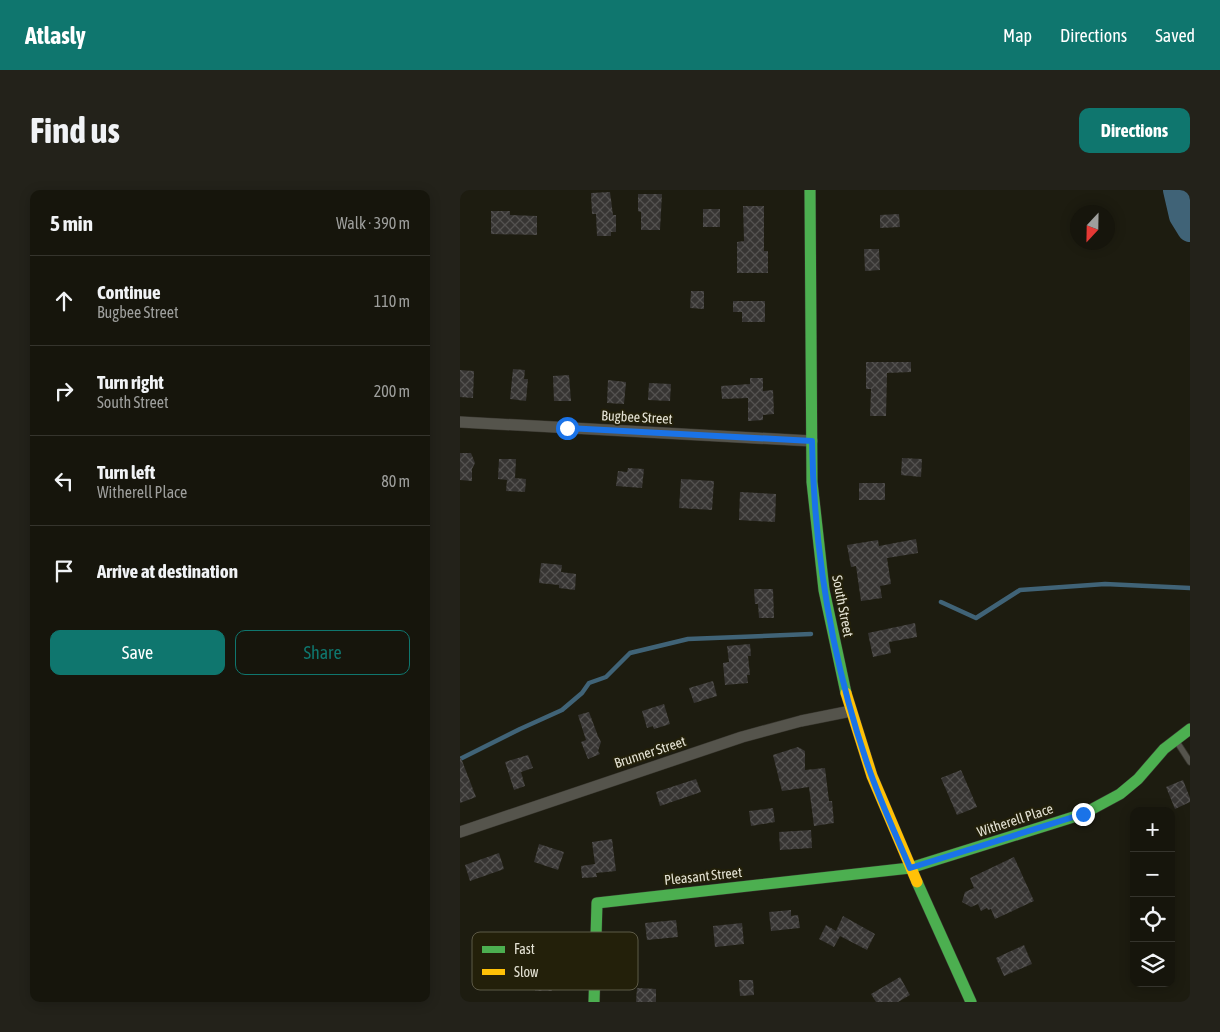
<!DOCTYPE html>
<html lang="en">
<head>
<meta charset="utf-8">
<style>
	:root { --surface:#16150c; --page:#23221a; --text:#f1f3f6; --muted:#9e9f9d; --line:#35342d; --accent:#0f766e }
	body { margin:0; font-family:"Asap Condensed",sans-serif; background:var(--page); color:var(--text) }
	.controls { position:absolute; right:15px; bottom:15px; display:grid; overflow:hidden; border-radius:10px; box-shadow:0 2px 12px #0003 }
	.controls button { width:45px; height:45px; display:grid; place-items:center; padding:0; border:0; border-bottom:1px solid var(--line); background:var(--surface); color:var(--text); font:25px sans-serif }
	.compass { position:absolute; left:610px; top:15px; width:45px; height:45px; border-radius:50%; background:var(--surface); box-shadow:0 2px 12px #0003; rotate:202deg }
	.stop { position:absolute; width:15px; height:15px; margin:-11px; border:4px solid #1a73e8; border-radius:50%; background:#fff }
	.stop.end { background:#1a73e8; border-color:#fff; box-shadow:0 1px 5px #0008 }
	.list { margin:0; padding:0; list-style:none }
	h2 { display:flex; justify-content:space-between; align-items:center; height:65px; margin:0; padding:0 20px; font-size:21px }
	h2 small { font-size:16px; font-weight:400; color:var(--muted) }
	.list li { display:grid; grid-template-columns:32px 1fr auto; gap:15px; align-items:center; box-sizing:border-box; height:90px; padding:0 20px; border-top:1px solid var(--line) }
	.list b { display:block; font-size:19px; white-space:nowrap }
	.list p { margin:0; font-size:16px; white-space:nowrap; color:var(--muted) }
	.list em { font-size:16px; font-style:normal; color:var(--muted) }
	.actions { display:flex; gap:10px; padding:15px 20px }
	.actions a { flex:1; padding:11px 0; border:1px solid var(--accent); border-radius:10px; text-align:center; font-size:18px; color:var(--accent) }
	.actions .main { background:var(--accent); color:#fff }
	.icon { flex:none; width:28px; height:28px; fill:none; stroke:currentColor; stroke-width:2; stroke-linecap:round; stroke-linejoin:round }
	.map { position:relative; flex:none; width:730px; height:812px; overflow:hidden; border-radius:10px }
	header { display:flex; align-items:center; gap:30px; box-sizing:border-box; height:70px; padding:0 25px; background:var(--accent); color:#fff }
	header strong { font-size:24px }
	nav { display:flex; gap:28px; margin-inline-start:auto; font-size:18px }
	.intro { display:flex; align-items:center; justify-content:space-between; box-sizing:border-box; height:120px; padding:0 30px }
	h1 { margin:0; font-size:35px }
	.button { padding:12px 22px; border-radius:10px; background:var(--accent); color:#fff; font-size:18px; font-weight:700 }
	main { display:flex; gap:30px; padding:0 30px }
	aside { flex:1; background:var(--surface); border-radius:10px; box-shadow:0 2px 12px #0003 }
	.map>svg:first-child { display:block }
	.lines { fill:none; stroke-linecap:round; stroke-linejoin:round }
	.stream { stroke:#406377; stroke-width:4.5 }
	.river { stroke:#406377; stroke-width:26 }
	.building { fill:url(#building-cross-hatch) }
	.lane-casing { stroke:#38362e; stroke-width:7 }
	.street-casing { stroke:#38362e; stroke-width:12 }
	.fast-casing { stroke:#38362e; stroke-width:12 }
	.slow-casing { stroke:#38362e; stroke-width:12 }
	.lane { stroke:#55544c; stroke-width:5.5 }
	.street { stroke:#55544c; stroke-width:11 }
	.fast { stroke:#4caf50; stroke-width:11 }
	.slow { stroke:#ffc107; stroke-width:11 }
	.route { stroke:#1a73e8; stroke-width:6 }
	.labels { text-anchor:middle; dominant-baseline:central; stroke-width:4; stroke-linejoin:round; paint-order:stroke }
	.street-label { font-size:14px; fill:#e5e3d5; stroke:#23200a }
	.key { fill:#23200a; stroke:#5d5a47; stroke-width:1 }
	.key-label { font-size:14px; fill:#e5e3d5 }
</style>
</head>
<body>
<header>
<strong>Atlasly</strong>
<nav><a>Map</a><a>Directions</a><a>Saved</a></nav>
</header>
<div class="intro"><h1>Find us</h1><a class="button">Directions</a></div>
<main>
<aside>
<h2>5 min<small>Walk · 390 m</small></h2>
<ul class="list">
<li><svg class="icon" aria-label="ahead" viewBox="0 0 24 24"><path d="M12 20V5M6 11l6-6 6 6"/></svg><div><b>Continue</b><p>Bugbee Street</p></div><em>110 m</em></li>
<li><svg class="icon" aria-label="right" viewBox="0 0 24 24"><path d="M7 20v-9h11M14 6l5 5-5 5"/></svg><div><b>Turn right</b><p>South Street</p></div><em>200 m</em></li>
<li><svg class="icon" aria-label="left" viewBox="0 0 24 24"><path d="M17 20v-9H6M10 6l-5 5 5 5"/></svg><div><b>Turn left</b><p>Witherell Place</p></div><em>80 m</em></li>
<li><svg class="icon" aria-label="arrive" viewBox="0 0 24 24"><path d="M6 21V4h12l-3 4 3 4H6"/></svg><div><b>Arrive at destination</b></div></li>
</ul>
<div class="actions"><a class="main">Save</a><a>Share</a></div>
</aside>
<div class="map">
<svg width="730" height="812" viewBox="0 0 730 812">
	<defs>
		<pattern id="building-cross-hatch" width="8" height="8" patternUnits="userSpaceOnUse" patternTransform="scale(1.25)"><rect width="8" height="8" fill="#373533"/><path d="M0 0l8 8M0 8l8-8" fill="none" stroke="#545250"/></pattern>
	</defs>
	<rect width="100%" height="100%" fill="#1d1c10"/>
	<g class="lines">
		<g class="stream">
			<path d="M481 412 516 428 560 400 645 394 730 398"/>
			<path d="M0 569 60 539 102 520 122 503 129 493 146 487 170 463 228 449 351 444"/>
		</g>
		<path class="river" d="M716 0 722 26 730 39"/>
	</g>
	<g class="building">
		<path d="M150 2 153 25H156V42H151V46H137L136 24H132L131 3Z"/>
		<path d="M178 4H202L200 40H181V22L178 21Z"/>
		<path d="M283 16H304V61H308V83H277V52L284 51Z"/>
		<rect x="243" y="19" width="17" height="18"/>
		<path d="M31 21H50V25L77 26V45L31 44Z"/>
		<path d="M439 24 440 37 420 38V25Z"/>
		<path d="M404 59H419L420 80 405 81Z"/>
		<path d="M231 101H244V119L230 118Z"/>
		<path d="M273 111H305V132H282V122H273Z"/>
		<path d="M406 172H451V182L427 183 426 226H410L411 199H406Z"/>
		<path d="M53 179 65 180 64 189H68L66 211 50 209Z"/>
		<path d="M0 180 14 181 13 208 0 207Z"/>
		<path d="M109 185 111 211H94L93 186Z"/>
		<path d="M290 188H303V201L313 200 314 224 303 225V230L288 231V208L262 209 261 196 290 194Z"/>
		<path d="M148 190 166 192 164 214 147 213Z"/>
		<path d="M189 193 211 194 210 211 188 210Z"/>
		<path d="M0 263H11L15 273 12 279V291L0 290Z"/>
		<path d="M442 268 462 269 461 287 441 285Z"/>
		<path d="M39 269H56L55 288 66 289 65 302 46 301 47 290 38 289Z"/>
		<path d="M168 278 184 279 182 298 156 296 158 281 167 282Z"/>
		<path d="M221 289 254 291 252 320 219 318Z"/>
		<rect x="399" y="293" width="26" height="17"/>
		<path d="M280 302 316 304 315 332 279 330Z"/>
		<path d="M456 349 458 363 427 368 431 394 420 396 422 408 401 411 396 376 391 377 387 355 418 350 419 356Z"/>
		<path d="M81 373 102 375 101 382 116 384 115 400 99 398V395L79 393Z"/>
		<path d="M294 399H313L314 428H299L298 414H295Z"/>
		<path d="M455 433 457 447 429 452 431 463 413 467 408 443Z"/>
		<path d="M290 454 291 466H288L290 485H287L288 493 265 495 263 473 269 472 267 456Z"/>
		<path d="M253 491 257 506 234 513 229 498Z"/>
		<path d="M204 514 210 534 194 539 193 536 187 538 182 521Z"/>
		<path d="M129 522 138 546 141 552 138 561 140 564 128 569 121 552 126 550 118 525Z"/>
		<path d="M338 557 345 561V580L365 578 369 611H372L374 633 354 636 349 597 322 601 313 565Z"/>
		<path d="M68 565 73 578 61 582 65 596 54 600 45 572Z"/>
		<path d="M0 568H1L16 607 0 613Z"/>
		<path d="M501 580 517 617 497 625 481 588Z"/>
		<path d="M236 589 241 602 200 616 196 602Z"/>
		<path d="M723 590 730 608V612L715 619 706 597Z"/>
		<path d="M313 618 315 632 291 636 289 621Z"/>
		<path d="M351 640 352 658 320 660 319 642Z"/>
		<path d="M152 649 156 681 136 683 137 687 122 688 121 676 135 674 132 652Z"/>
		<path d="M79 654 104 662 98 680 74 672Z"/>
		<path d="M39 663 44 679 10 691 5 675Z"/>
		<path d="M554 667 574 711 535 729 531 719 528 720 527 718 521 721 518 714 511 717 502 712 505 702 514 698 510 688Z"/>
		<path d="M331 720V726L338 725 340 738 311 741 309 722Z"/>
		<path d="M383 726 415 744 407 760 380 746 374 757 359 749 366 735 376 741Z"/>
		<path d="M216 730 218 747 187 750 185 733Z"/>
		<path d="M282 733 284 754 255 757 253 736Z"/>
		<path d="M564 755 572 774 544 786 536 768Z"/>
		<path d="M77 758H94L92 801H75Z"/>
		<path d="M440 787 450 805 438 812H416L411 804Z"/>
		<path d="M279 790H293L294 805 280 806Z"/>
		<path d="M177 798 196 799V812H176Z"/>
	</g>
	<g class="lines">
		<defs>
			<path id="lane" d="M717 552 730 572"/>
			<g id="street">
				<path d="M0 232 352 251"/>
				<path d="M0 642 282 547 341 531 391 521"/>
			</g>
			<g id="fast">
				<path d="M350 0 352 292 364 400 386 503"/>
				<path d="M457 692 511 812"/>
				<path d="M134 812 137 713 450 678 623 624 660 604 678 589 704 559 730 539"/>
			</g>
			<path id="slow" d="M386 503 412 586 457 692"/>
		</defs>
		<use href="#lane" class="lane-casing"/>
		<use href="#street" class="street-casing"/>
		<use href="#fast" class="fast-casing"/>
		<use href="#slow" class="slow-casing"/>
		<use href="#lane" class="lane"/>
		<use href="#street" class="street"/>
		<use href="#fast" class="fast"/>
		<use href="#slow" class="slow"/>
	</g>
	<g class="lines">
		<path class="route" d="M107 238 352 251C354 362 372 471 408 576 420 611 436 645 450 678L623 624"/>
	</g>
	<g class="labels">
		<g class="street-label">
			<text transform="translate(177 227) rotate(3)">Bugbee Street</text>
			<text transform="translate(383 416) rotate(79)">South Street</text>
			<text transform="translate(190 562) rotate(-18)">Brunner Street</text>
			<text transform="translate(555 630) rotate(-18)">Witherell Place</text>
			<text transform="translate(243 686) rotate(-6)">Pleasant Street</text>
		</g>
	</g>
	<rect x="12" y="742" width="166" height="58" rx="8" class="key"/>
	<rect x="22" y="756" width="23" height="7" fill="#4caf50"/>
	<rect x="22" y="779" width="23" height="6" fill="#ffc107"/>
	<g class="key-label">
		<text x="54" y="764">Fast</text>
		<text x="54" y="787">Slow</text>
	</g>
</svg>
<div class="controls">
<button>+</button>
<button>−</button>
<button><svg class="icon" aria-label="locate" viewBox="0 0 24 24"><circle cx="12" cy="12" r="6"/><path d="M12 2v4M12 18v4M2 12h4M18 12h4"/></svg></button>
<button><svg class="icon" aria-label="layers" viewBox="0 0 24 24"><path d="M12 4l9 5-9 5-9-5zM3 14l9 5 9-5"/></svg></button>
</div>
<svg class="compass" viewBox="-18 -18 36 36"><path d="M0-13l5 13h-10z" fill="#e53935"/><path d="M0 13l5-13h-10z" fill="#9e9f9d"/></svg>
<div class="stop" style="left:107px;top:238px"></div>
<div class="stop end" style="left:623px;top:624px"></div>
</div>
</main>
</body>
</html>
